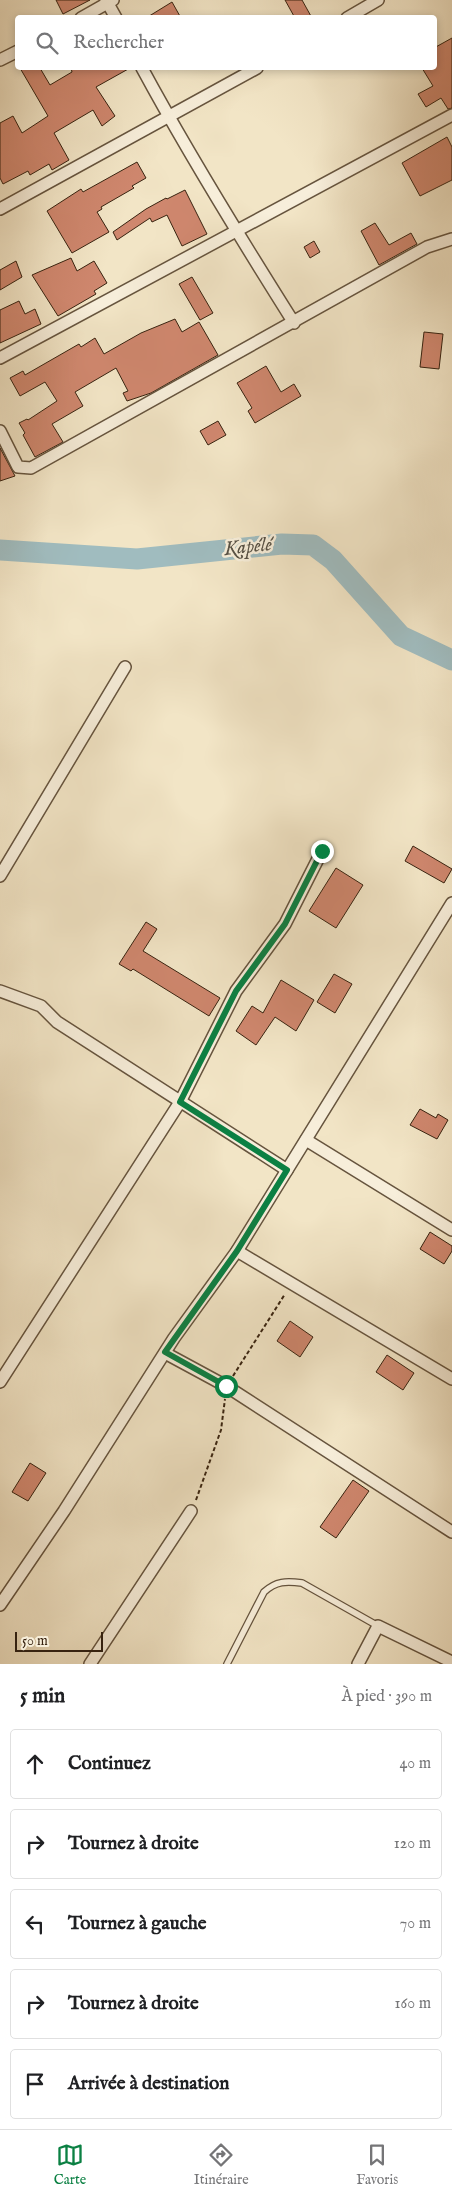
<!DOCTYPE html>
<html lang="fr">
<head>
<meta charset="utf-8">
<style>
	:root { --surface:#fff; --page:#f6f6f6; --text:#202124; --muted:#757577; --line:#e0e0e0; --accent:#0b8043 }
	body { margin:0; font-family:"IM FELL English",serif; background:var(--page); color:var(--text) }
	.scale { position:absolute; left:15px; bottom:12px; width:88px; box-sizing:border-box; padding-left:5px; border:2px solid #382310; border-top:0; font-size:14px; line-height:18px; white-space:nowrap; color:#382310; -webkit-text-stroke:4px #f7eeda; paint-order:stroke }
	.stop { position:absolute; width:15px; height:15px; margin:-11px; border:4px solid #0b8043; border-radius:50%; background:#fff }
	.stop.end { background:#0b8043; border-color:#fff; box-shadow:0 1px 5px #0008 }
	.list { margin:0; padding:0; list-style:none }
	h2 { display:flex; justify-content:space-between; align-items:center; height:65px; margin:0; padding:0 20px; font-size:21px }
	h2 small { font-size:16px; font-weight:400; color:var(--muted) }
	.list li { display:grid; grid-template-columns:32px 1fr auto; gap:15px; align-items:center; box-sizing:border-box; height:70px; margin:0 10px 10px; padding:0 10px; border:1px solid var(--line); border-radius:5px }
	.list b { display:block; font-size:19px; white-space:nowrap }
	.list em { font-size:16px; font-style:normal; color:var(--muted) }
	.icon { flex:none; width:28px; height:28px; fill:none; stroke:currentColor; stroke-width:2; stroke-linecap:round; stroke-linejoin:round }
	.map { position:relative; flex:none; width:452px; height:1664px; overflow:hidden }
	.search { position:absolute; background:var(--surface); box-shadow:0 2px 8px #0003; left:15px; right:15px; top:15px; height:55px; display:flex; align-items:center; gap:12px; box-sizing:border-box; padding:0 18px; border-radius:5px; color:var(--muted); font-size:19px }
	.sheet { height:465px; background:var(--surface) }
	nav { display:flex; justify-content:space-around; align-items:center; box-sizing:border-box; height:70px; border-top:1px solid var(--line); background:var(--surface); font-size:14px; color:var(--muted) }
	nav a { display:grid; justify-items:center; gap:2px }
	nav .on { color:var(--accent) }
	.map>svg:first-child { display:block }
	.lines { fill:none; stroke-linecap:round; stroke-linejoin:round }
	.river { stroke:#a0bcbf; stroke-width:21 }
	.building { fill:#cf876e; stroke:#382310 }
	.service-casing { stroke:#66543e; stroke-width:8 }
	.minor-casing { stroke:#66543e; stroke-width:14 }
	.path { stroke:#382310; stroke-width:2; stroke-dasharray:4 2.5; stroke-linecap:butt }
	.service { stroke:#f7eeda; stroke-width:5.5 }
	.minor { stroke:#f7eeda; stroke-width:11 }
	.route { stroke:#0b8043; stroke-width:6 }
	.labels { text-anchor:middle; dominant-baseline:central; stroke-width:5; stroke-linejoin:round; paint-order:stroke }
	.water-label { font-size:20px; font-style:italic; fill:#575145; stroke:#f7eeda }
</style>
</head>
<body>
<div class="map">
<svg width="452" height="1664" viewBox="0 0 452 1664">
	<rect width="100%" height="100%" fill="#f2e5c6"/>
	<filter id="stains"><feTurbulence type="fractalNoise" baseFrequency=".004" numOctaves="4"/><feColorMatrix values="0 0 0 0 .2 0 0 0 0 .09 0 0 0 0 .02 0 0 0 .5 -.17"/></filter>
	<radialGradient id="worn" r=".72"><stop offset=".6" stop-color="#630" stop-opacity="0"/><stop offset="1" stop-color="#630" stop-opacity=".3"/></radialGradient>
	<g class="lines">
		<path class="river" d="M0 550 137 559 282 544 313 545 333 560 401 636 452 660"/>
	</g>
	<g class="building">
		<path d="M56 0H90L63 14Z"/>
		<path d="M285 0H302L312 18H295Z"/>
		<path d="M172 2 181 18H146Z"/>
		<path d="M452 38V108L448 109 441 98 426 107 418 94 433 86 422 68H434V48Z"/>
		<path d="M20 68H40L50 85 72 72 71 68H130L96 87 115 116 102 126 93 110 54 133 69 160 52 170 49 164 30 175 28 171 3 184 0 178V123L13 116 22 133 48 116Z"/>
		<path d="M447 137 452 147V180L420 196 402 163Z"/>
		<path d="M137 162 146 178 132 186 134 188 101 207 102 209 97 212 109 232 72 253 47 211 81 189 83 192Z"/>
		<path d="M185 190 207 234 182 246 167 215 152 222 150 218 117 240 113 232 146 209 166 198 167 199Z"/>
		<path d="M375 223 389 245 411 233 417 244 379 265 361 231Z"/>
		<path d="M314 241 320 252 310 258 304 247Z"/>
		<path d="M71 258 77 271 94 261 107 283 94 291 96 294 58 316 32 275Z"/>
		<path d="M16 261 22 277 0 290V270Z"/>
		<path d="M192 277 213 313 200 320 179 284Z"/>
		<path d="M19 301 25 314 35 309 41 324 0 343V310Z"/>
		<path d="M175 319 182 332 199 322 218 355 151 393 127 401 123 393 128 391 116 368 75 392 83 406 52 424 63 442 35 457 23 435 25 433 19 423 27 419 28 420 57 401 45 382 20 396 10 378 23 371 25 375 79 344 81 347 95 338 104 354 141 333Z"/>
		<path d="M424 332 443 334 439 369 420 367Z"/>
		<path d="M266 366 281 392 294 384 301 396 255 423 248 411 252 408 237 383Z"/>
		<path d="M218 421 226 435 208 445 200 431Z"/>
		<path d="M0 448 15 476 0 481Z"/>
		<path d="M413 846 452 869 444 883 405 861Z"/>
		<path d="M336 868 363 885 336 928 309 911Z"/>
		<path d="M146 922 157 929 143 951 220 998 209 1016 133 969 131 971 119 964Z"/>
		<path d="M334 974 352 984 335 1013 317 1002Z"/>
		<path d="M281 980 314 1000 296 1031 275 1017 256 1045 236 1031 252 1006 263 1013Z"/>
		<path d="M420 1109 436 1118 438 1114 448 1120 437 1139 410 1125Z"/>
		<path d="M430 1232 452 1246V1251L444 1264 420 1249Z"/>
		<path d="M290 1321 313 1337 300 1357 277 1341Z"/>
		<path d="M387 1355 414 1373 403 1390 376 1372Z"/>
		<path d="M30 1463 46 1473 28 1501 12 1492Z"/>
		<path d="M353 1480 369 1491 336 1538 320 1527Z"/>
	</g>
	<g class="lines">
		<defs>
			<path id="service" d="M227 1664 264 1592C276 1581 286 1581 302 1583L378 1626"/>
			<g id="minor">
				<path d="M106 0 116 18"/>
				<path d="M81 18 113 0"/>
				<path d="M347 18 378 0"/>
				<path d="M0 60 18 51"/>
				<path d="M142 68C189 155 241 239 294 323"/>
				<path d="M0 209 257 68"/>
				<path d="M0 358 452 115"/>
				<path d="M0 431 18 467 31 468 427 247 452 239"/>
				<path d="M0 876 125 667"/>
				<path d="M0 991 41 1006 57 1022 287 1170"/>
				<path d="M306 1140 452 1230"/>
				<path d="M237 1251 452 1379"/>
				<path d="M165 1353 226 1386 452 1532"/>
				<path d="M0 1382 180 1102 236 991 285 924 322 851"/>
				<path d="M0 1605 64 1511 174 1338 237 1251 452 903"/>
				<path d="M90 1664 191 1511"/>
				<path d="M358 1664 378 1626 452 1662"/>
			</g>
		</defs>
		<use href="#service" class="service-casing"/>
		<use href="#minor" class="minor-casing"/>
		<g class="path">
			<path d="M233 1376 285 1294"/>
			<path d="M196 1500 221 1430 225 1399"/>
		</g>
		<use href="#service" class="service"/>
		<use href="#minor" class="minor"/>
	</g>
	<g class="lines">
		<path class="route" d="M226 1386 165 1352 237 1251 287 1170 180 1102 236 991 285 924 322 851"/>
	</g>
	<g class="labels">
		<g class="water-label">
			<text transform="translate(248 547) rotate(-6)">Kapélé</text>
		</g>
	</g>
	<rect width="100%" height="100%" filter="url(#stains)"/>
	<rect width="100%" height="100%" fill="url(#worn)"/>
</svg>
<div class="scale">50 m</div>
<div class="stop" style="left:226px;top:1386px"></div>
<div class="stop end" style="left:322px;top:851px"></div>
<div class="search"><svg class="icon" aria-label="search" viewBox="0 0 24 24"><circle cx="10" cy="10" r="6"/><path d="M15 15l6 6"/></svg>Rechercher</div>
</div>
<section class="sheet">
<h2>5 min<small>À pied · 390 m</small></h2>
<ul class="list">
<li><svg class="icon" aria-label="ahead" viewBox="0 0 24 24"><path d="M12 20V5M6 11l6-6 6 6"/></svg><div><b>Continuez</b></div><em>40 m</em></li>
<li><svg class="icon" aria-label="right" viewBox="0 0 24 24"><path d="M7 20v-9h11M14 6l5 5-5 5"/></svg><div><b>Tournez à droite</b></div><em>120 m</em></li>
<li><svg class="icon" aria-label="left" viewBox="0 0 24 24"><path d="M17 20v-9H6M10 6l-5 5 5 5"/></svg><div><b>Tournez à gauche</b></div><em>70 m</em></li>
<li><svg class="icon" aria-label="right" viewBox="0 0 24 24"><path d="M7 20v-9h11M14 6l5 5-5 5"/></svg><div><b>Tournez à droite</b></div><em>160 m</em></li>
<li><svg class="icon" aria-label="arrive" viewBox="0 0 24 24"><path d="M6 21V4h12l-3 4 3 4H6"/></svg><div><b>Arrivée à destination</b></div></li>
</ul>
</section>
<nav>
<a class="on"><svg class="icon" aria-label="map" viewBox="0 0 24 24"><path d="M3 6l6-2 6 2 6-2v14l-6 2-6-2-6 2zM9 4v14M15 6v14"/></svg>Carte</a>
<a><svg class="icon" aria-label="directions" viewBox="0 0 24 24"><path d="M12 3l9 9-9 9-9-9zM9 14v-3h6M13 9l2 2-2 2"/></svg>Itinéraire</a>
<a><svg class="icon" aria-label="saved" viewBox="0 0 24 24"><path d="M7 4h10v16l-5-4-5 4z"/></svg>Favoris</a>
</nav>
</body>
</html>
